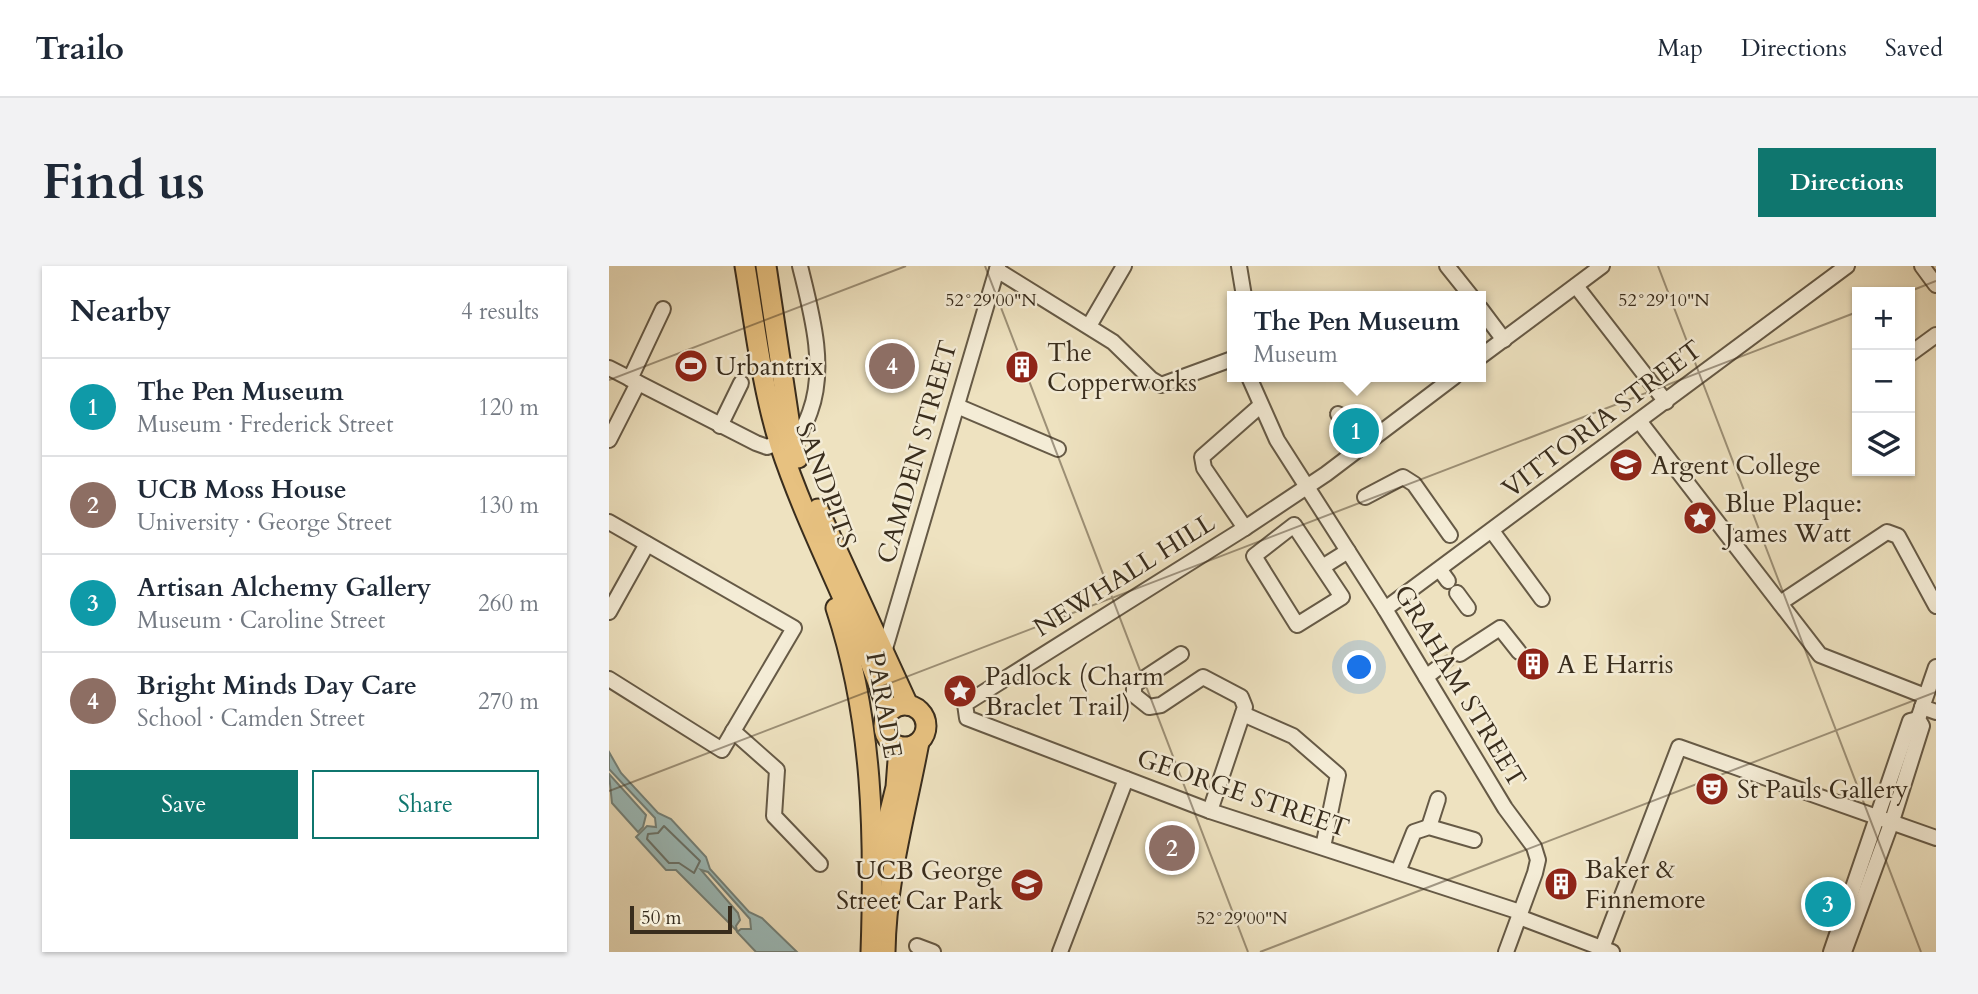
<!DOCTYPE html>
<html lang="en">
<head>
<meta charset="utf-8">
<style>
	:root { --surface:#fff; --page:#f2f2f3; --text:#1f2937; --muted:#747a83; --line:#e0e1e3; --accent:#0f766e }
	body { margin:0; font-family:Cardo,serif; background:var(--page); color:var(--text) }
	.controls { position:absolute; right:21px; top:21px; display:grid; overflow:hidden; border-radius:0px; box-shadow:0 2px 5px #0004 }
	.controls button { width:63px; height:63px; display:grid; place-items:center; padding:0; border:0; border-bottom:2px solid var(--line); background:var(--surface); color:var(--text); font:35px sans-serif }
	.scale { position:absolute; left:21px; bottom:18px; width:102px; box-sizing:border-box; padding-left:7px; border:4px solid #392d1d; border-top:0; font-size:19px; line-height:24px; white-space:nowrap; color:#392d1d; -webkit-text-stroke:5px #f4ecd6; paint-order:stroke }
	.you { position:absolute; left:751px; top:402px; width:24px; height:24px; margin:-18px; border:5px solid #fff; border-radius:50%; background:#1a73e8; box-shadow:0 0 0 10px #1a73e833 }
	.badge { display:grid; place-items:center; width:46px; height:46px; border-radius:50%; background:var(--accent); color:#fff; font-size:23px; font-weight:700 }
	.pin { position:absolute; translate:-50% -50%; border:4px solid #fff; box-shadow:0 2px 7px #0006 }
	.popup { position:absolute; left:618px; top:25px; width:259px; height:91px; box-sizing:border-box; display:grid; place-content:center; border-radius:0px; background:var(--surface); filter:drop-shadow(0 2px 5px #0005); font-size:23px; white-space:nowrap; color:var(--muted) }
	.popup b { font-size:26px; color:var(--text) }
	.popup::after { content:''; position:absolute; left:50%; top:100%; margin-left:-14px; border:14px solid transparent; border-top-color:var(--surface) }
	.list { margin:0; padding:0; list-style:none }
	h2 { display:flex; justify-content:space-between; align-items:center; height:91px; margin:0; padding:0 28px; font-size:30px }
	h2 small { font-size:23px; font-weight:400; color:var(--muted) }
	.list li { display:grid; grid-template-columns:46px 1fr auto; gap:21px; align-items:center; box-sizing:border-box; height:98px; padding:0 28px; border-top:2px solid var(--line) }
	.list b { display:block; font-size:26px; white-space:nowrap }
	.list p { margin:0; font-size:23px; white-space:nowrap; color:var(--muted) }
	.list em { font-size:23px; font-style:normal; color:var(--muted) }
	.actions { display:flex; gap:14px; padding:21px 28px }
	.actions a { flex:1; padding:16px 0; border:2px solid var(--accent); border-radius:0px; text-align:center; font-size:24px; color:var(--accent) }
	.actions .main { background:var(--accent); color:#fff }
	.icon { flex:none; width:38px; height:38px; fill:none; stroke:currentColor; stroke-width:2; stroke-linecap:round; stroke-linejoin:round }
	.map { position:relative; flex:none; width:1327px; height:686px; overflow:hidden; border-radius:0px }
	header { display:flex; align-items:center; gap:42px; box-sizing:border-box; height:98px; padding:0 35px; background:var(--surface); border-bottom:2px solid var(--line) }
	header strong { font-size:33px }
	nav { display:flex; gap:38px; margin-inline-start:auto; font-size:24px }
	.intro { display:flex; align-items:center; justify-content:space-between; box-sizing:border-box; height:168px; padding:0 42px }
	h1 { margin:0; font-size:49px }
	.button { padding:18px 32px; border-radius:0px; background:var(--accent); color:#fff; font-size:24px; font-weight:700 }
	main { display:flex; gap:42px; padding:0 42px }
	aside { flex:1; background:var(--surface); border-radius:0px; box-shadow:0 2px 5px #0004 }
	.map>svg:first-child { display:block }
	.water { fill:#9cbcbb; stroke:#74837c; stroke-width:2 }
	.lines { fill:none; stroke-linecap:round; stroke-linejoin:round }
	.shore { stroke:#6a746c; stroke-width:2 }
	.minor-tunnel { stroke:#cabe9f; stroke-width:14; stroke-dasharray:14 7; stroke-linecap:butt }
	.minor-casing { stroke:#665a46; stroke-width:18 }
	.major-casing { stroke:#392d1d; stroke-width:23 }
	.minor { stroke:#f4ecd6; stroke-width:14 }
	.major { stroke:#e7c180; stroke-width:19 }
	.ticks { fill:none; stroke:#392d1d; stroke-width:2; stroke-opacity:0.45 }
	.labels { text-anchor:middle; dominant-baseline:central; stroke-width:5; stroke-linejoin:round; paint-order:stroke }
	.poi-label { font-size:26px; fill:#392d1d; stroke:#f4ecd6; text-anchor:start }
	.street-label { font-size:26px; fill:#392d1d; stroke:#f4ecd6 }
	.ticks-label { font-size:18px; text-anchor:middle; fill:#392d1d; stroke:#f4ecd6; stroke-width:5; stroke-linejoin:round; paint-order:stroke }
</style>
</head>
<body>
<header>
<strong>Trailo</strong>
<nav><a>Map</a><a>Directions</a><a>Saved</a></nav>
</header>
<div class="intro"><h1>Find us</h1><a class="button">Directions</a></div>
<main>
<aside>
<h2>Nearby<small>4 results</small></h2>
<ul class="list">
<li><span class="badge" style="background:#0f9aa8">1</span><div><b>The Pen Museum</b><p>Museum · Frederick Street</p></div><em>120 m</em></li>
<li><span class="badge" style="background:#8d6e63">2</span><div><b>UCB Moss House</b><p>University · George Street</p></div><em>130 m</em></li>
<li><span class="badge" style="background:#0f9aa8">3</span><div><b>Artisan Alchemy Gallery</b><p>Museum · Caroline Street</p></div><em>260 m</em></li>
<li><span class="badge" style="background:#8d6e63">4</span><div><b>Bright Minds Day Care</b><p>School · Camden Street</p></div><em>270 m</em></li>
</ul>
<div class="actions"><a class="main">Save</a><a>Share</a></div>
</aside>
<div class="map">
<svg width="1327" height="686" viewBox="0 0 1327 686">
	<rect width="100%" height="100%" fill="#eee2c0"/>
	<filter id="stains"><feTurbulence type="fractalNoise" baseFrequency=".00286" numOctaves="4"/><feColorMatrix values="0 0 0 0 .2 0 0 0 0 .09 0 0 0 0 .02 0 0 0 .5 -.17"/></filter>
	<radialGradient id="worn" r=".72"><stop offset=".6" stop-color="#630" stop-opacity="0"/><stop offset="1" stop-color="#630" stop-opacity=".3"/></radialGradient>
	<g class="water">
		<path d="M0 486 12 507 49 547 62 553 97 591 101 603 140 646 153 652 188 686H147L128 666 132 663H142L141 653 99 606 92 604 129 647 131 654 127 660 128 665 67 604H57L27 571 38 560 47 561 46 552 0 503Z"/>
		<path d="M0 508 37 549 34 561 29 566 3 537Z"/>
	</g>
	<g class="lines">
		<path class="shore" d="M55 560 91 595 85 607 70 597H60L38 573 39 568 49 567Z"/>
		<path class="minor-tunnel" d="M830 401 851 388"/>
		<defs>
			<g id="minor">
				<path d="M630 0 635 30"/>
				<path d="M838 0 862 30"/>
				<path d="M1313 0 1327 19"/>
				<path d="M388 4 504 76 542 113 552 119 623 93"/>
				<path d="M967 20 1057 136"/>
				<path d="M871 42 895 74"/>
				<path d="M480 60 515 0"/>
				<path d="M1301 88 1327 69"/>
				<path d="M871 91 993 0"/>
				<path d="M0 102 147 177 158 181 171 176"/>
				<path d="M640 111 668 174 776 343 896 542 925 581 929 594 926 607 897 686"/>
				<path d="M845 111 717 208 636 262 356 438 358 452 601 545 911 646"/>
				<path d="M21 113 54 43"/>
				<path d="M348 140 449 183"/>
				<path d="M729 148 751 181"/>
				<path d="M1031 156 1211 389 1316 430"/>
				<path d="M111 160 132 117"/>
				<path d="M0 174 29 117"/>
				<path d="M184 180C190 169 197 158 201 146 218 100 202 45 191 0"/>
				<path d="M756 231 794 211 805 218 841 269"/>
				<path d="M0 256 185 362 113 484 0 413"/>
				<path d="M685 259 733 331 688 359 645 290Z"/>
				<path d="M636 262 595 202 593 191 651 140"/>
				<path d="M883 265 933 333"/>
				<path d="M715 300 739 285"/>
				<path d="M831 304 839 315"/>
				<path d="M848 327 859 342"/>
				<path d="M1171 337 1278 266 1289 270 1327 340"/>
				<path d="M776 343 1238 0"/>
				<path d="M0 346 38 278"/>
				<path d="M275 386 389 0"/>
				<path d="M572 388 525 419V429L540 441 552 439 594 411 632 431 636 441 601 545"/>
				<path d="M851 388 891 362 910 386"/>
				<path d="M817 411 830 401"/>
				<path d="M1313 441 1327 446"/>
				<path d="M634 448 684 470 729 509 714 581"/>
				<path d="M124 465 168 504 165 550 211 598"/>
				<path d="M820 561 829 533"/>
				<path d="M789 606 805 566 820 561 865 574"/>
				<path d="M910 651 1003 686"/>
				<path d="M308 680 324 686"/>
				<path d="M993 682 1070 481 1327 572"/>
				<path d="M451 686 517 513"/>
				<path d="M1222 686 1301 455 1309 453"/>
				<path d="M1235 686 1283 555 1313 460 1309 453 1327 401"/>
			</g>
			<g id="major">
				<path d="M136 0C146 59 153 122 171 179 201 270 250 355 279 446"/>
				<path d="M157 0 184 180 189 192"/>
				<path d="M209 243 299 439"/>
				<path d="M227 342C264 454 266 569 262 686"/>
				<circle cx="296" cy="460" r="21"/>
				<path d="M271 586 287 521 290 481"/>
				<path d="M276 686C277 614 297 546 310 476"/>
			</g>
		</defs>
		<use href="#minor" class="minor-casing"/>
		<use href="#major" class="major-casing"/>
		<use href="#minor" class="minor"/>
		<use href="#major" class="major"/>
	</g>
	<path class="ticks" d="M376 0 639 686M1049 0 1312 686M1299 26 1327 15M0 114 297 0M0 525 1248 46M651 686 1327 426"/>
	<defs>
		<symbol id="stadium-disc" viewBox="-11 -11 22 22"><circle r="9.5" fill="#8f2418" stroke="#f4ecd6"/><path d="M0-5a6.5 5 0 1 0 0 10a6.5 5 0 1 0 0-10ZM-3.5-1.8h7v3.6h-7Z" fill="#fff"/></symbol>
		<symbol id="building-disc" viewBox="-11 -11 22 22"><circle r="9.5" fill="#8f2418" stroke="#f4ecd6"/><path d="M-4-6H4V6H1V3H-1V6H-4ZM-2.5-4.3h1.7v1.8h-1.7ZM.8-4.3h1.7v1.8H.8ZM-2.5-1h1.7V.8h-1.7ZM.8-1h1.7V.8H.8Z" fill="#fff"/></symbol>
		<symbol id="university-disc" viewBox="-11 -11 22 22"><circle r="9.5" fill="#8f2418" stroke="#f4ecd6"/><path d="M0-5L7-2L0 1L-7-2ZM-4 1L0 2.5L4 1V4Q0 6-4 4Z" fill="#fff"/></symbol>
		<symbol id="sight-disc" viewBox="-11 -11 22 22"><circle r="9.5" fill="#8f2418" stroke="#f4ecd6"/><path d="M0-6L1.8-2.2L6-1.7L2.9 1.2L3.7 5.4L0 3.3L-3.7 5.4L-2.9 1.2L-6-1.7L-1.8-2.2Z" fill="#fff"/></symbol>
		<symbol id="theatre-disc" viewBox="-11 -11 22 22"><circle r="9.5" fill="#8f2418" stroke="#f4ecd6"/><path d="M-5-5.5Q0-4 5-5.5V0Q5 5 0 6Q-5 5-5 0ZM-3.3-2.5H-1v1.5H-3.3ZM1-2.5H3.3v1.5H1ZM-2.8 1Q0 5.5 2.8 1Z" fill="#fff"/></symbol>
	</defs>
	<g fill-rule="evenodd">
		<use href="#stadium-disc" x="63" y="81" width="38" height="38"/>
		<use href="#building-disc" x="394" y="82" width="38" height="38"/>
		<use href="#university-disc" x="998" y="180" width="38" height="38"/>
		<use href="#sight-disc" x="1072" y="233" width="38" height="38"/>
		<use href="#building-disc" x="905" y="379" width="38" height="38"/>
		<use href="#sight-disc" x="332" y="406" width="38" height="38"/>
		<use href="#theatre-disc" x="1084" y="504" width="38" height="38"/>
		<use href="#building-disc" x="933" y="599" width="38" height="38"/>
		<use href="#university-disc" x="399" y="600" width="38" height="38"/>
	</g>
	<g class="labels">
		<g class="poi-label">
			<text x="438" y="86">The<tspan x="438" dy="30">Copperworks</tspan></text>
			<text x="106" y="100">Urbantrix</text>
			<text x="1042" y="199">Argent College</text>
			<text x="1116" y="237">Blue Plaque:<tspan x="1116" dy="30">James Watt</tspan></text>
			<text x="948" y="398">A E Harris</text>
			<text x="376" y="410">Padlock (Charm<tspan x="376" dy="30">Braclet Trail)</tspan></text>
			<text x="1128" y="523">St Pauls Gallery</text>
			<text x="976" y="603">Baker &amp;<tspan x="976" dy="30">Finnemore</tspan></text>
			<text x="394" y="604" text-anchor="end">UCB George<tspan x="394" dy="30">Street Car Park</tspan></text>
		</g>
		<g class="street-label">
			<text transform="translate(993 153) rotate(-37)">VITTORIA STREET</text>
			<text transform="translate(308 186) rotate(-74)">CAMDEN STREET</text>
			<text transform="translate(217 219) rotate(70)">SANDPITS</text>
			<text transform="translate(515 309) rotate(-32)">NEWHALL HILL</text>
			<text transform="translate(851 420) rotate(59)">GRAHAM STREET</text>
			<text transform="translate(275 439) rotate(80)">PARADE</text>
			<text transform="translate(634 527) rotate(19)">GEORGE STREET</text>
		</g>
	</g>
	<g class="ticks-label">
		<text x="382" y="40">52°29'00"N</text>
		<text x="1055" y="40">52°29'10"N</text>
		<text x="633" y="658">52°29'00"N</text>
	</g>
	<rect width="100%" height="100%" filter="url(#stains)"/>
	<rect width="100%" height="100%" fill="url(#worn)"/>
</svg>
<div class="controls">
<button>+</button>
<button>−</button>
<button><svg class="icon" aria-label="layers" viewBox="0 0 24 24"><path d="M12 4l9 5-9 5-9-5zM3 14l9 5 9-5"/></svg></button>
</div>
<div class="scale">50 m</div>
<div class="you"></div>
<div class="pin badge" style="left:747px;top:165px;background:#0f9aa8">1</div>
<div class="popup"><b>The Pen Museum</b>Museum</div>
<div class="pin badge" style="left:563px;top:582px;background:#8d6e63">2</div>
<div class="pin badge" style="left:1219px;top:638px;background:#0f9aa8">3</div>
<div class="pin badge" style="left:283px;top:100px;background:#8d6e63">4</div>
</div>
</main>
</body>
</html>
